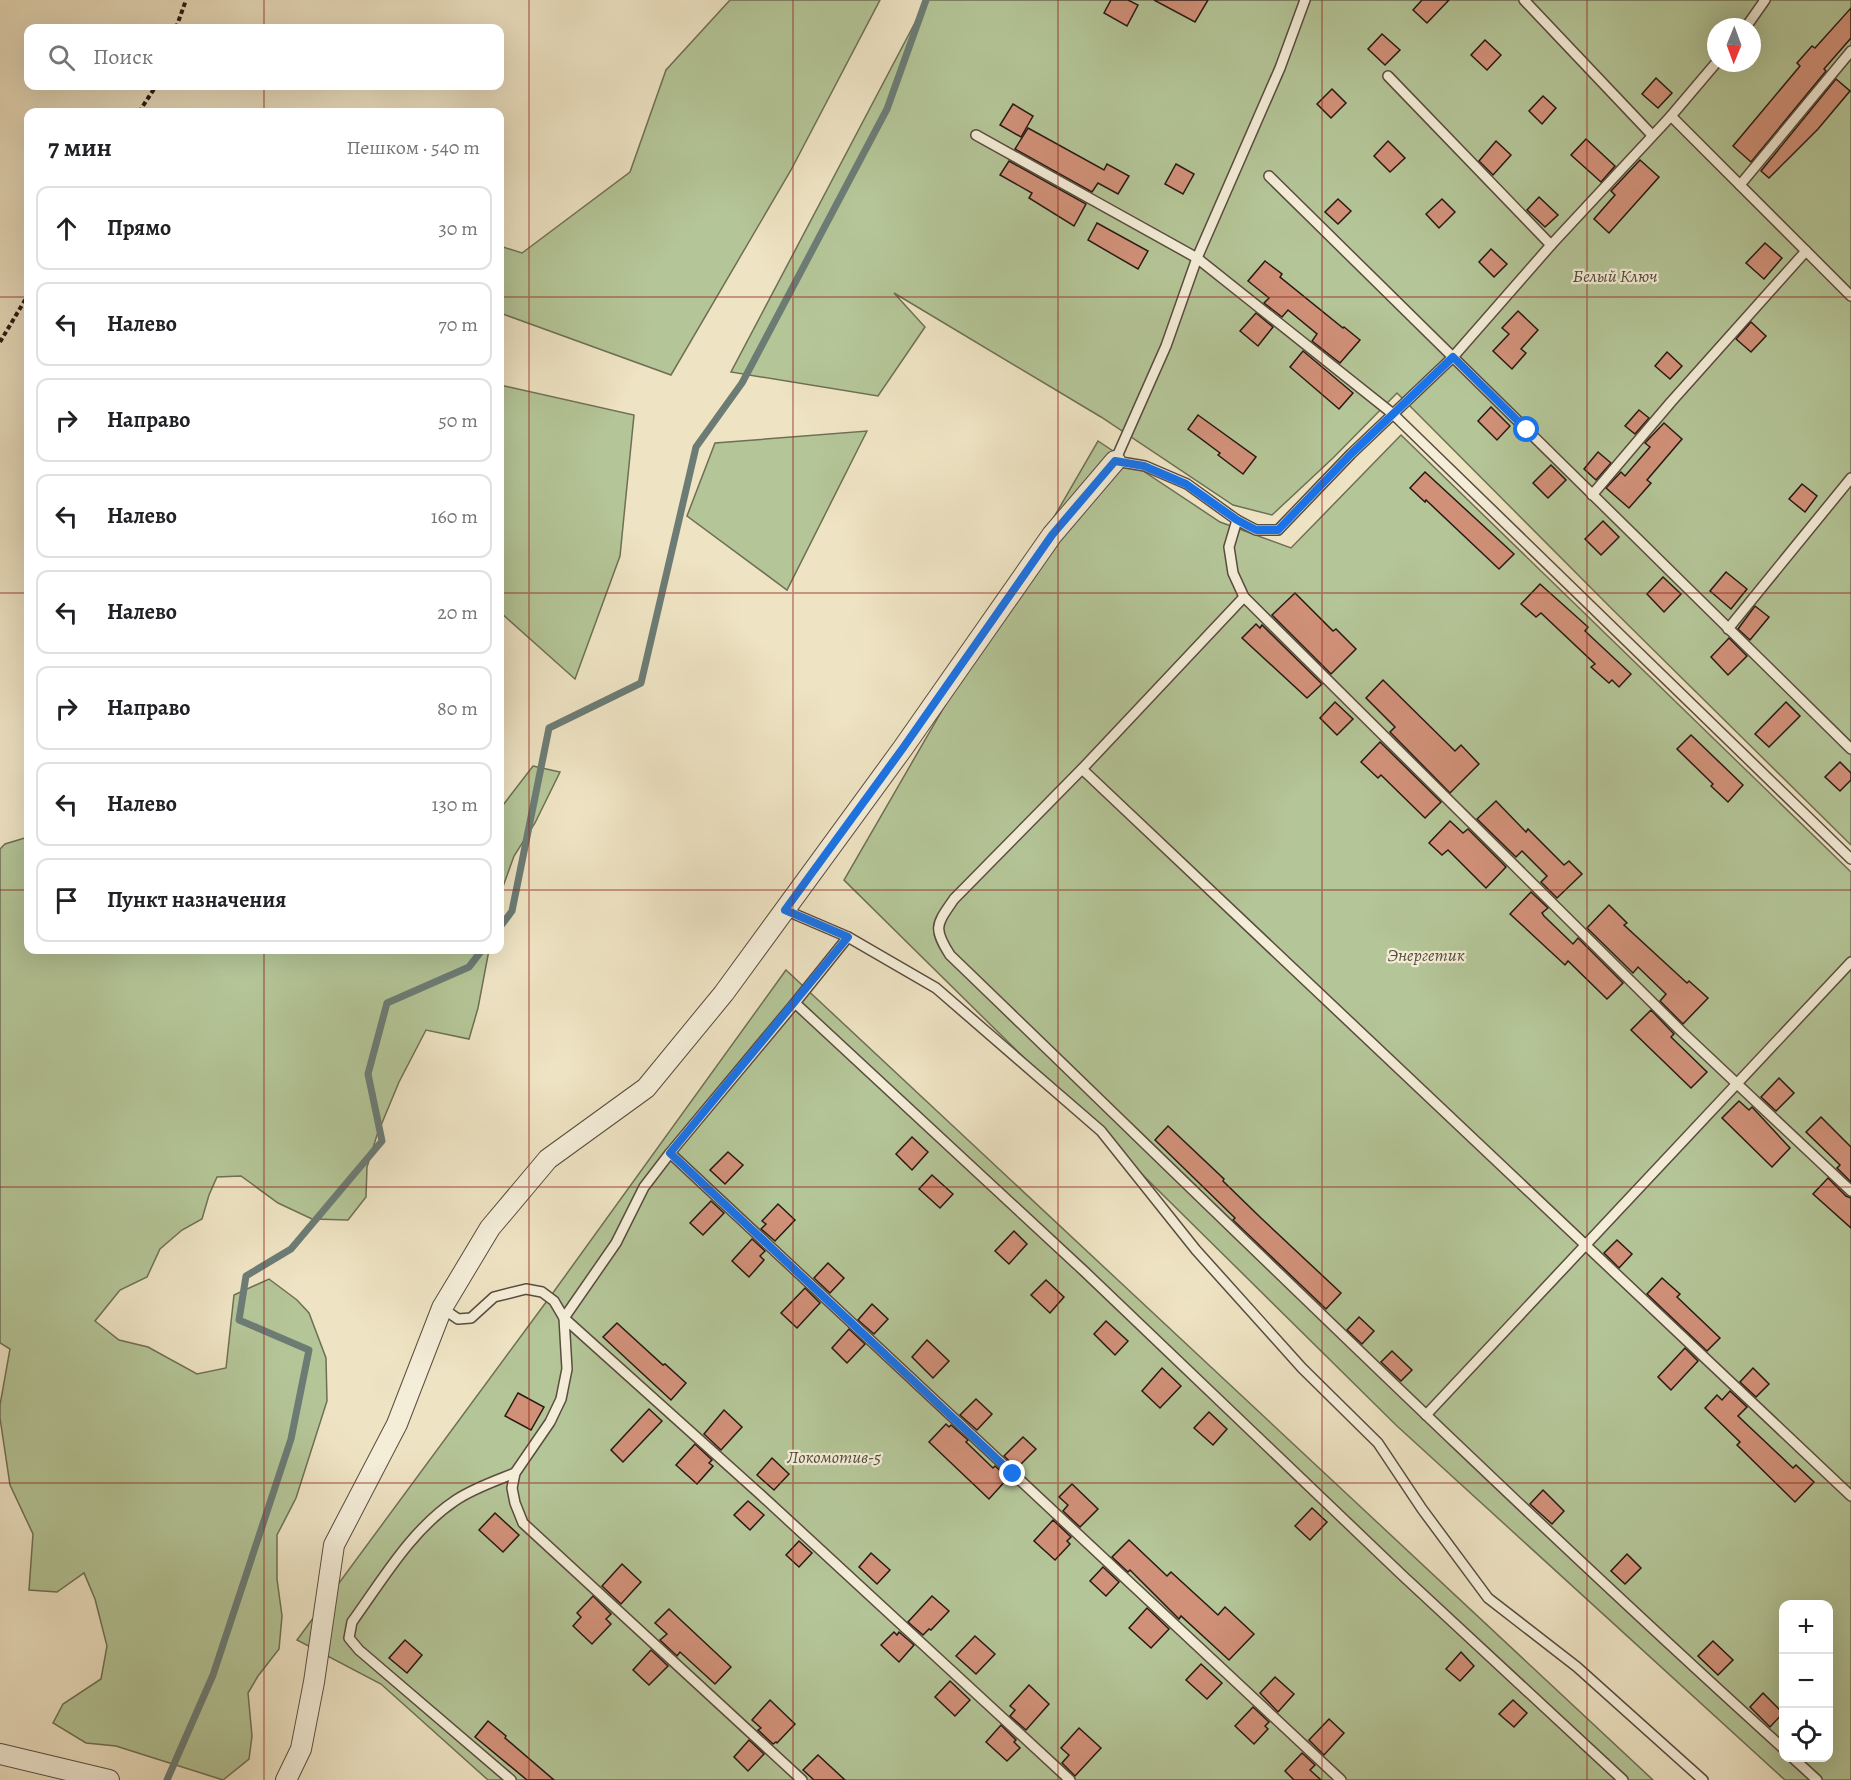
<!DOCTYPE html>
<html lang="ru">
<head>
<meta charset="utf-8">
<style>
	:root { --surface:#fff; --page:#f6f6f6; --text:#202124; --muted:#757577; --line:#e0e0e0 }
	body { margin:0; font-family:Alegreya,serif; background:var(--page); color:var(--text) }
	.controls { position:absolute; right:18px; bottom:18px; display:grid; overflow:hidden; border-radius:12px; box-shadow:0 6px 24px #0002 }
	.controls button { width:54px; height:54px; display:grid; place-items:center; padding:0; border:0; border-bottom:2px solid var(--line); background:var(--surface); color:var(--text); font:30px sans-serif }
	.compass { position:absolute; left:1707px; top:18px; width:54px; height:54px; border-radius:50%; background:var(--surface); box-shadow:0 6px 24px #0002; rotate:181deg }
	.stop { position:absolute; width:18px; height:18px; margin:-14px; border:4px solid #1a73e8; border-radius:50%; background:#fff }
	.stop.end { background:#1a73e8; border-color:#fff; box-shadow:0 2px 6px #0008 }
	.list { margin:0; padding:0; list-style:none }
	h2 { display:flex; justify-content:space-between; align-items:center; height:78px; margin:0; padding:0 24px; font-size:26px }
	h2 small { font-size:20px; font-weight:400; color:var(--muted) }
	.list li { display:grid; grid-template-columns:39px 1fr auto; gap:18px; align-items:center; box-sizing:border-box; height:84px; margin:0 12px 12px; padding:0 12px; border:2px solid var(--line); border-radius:12px }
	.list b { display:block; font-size:22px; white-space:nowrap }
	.list em { font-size:20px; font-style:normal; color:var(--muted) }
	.icon { flex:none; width:33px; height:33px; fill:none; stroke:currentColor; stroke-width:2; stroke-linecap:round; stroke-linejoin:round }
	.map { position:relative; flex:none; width:1851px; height:1780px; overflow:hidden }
	.search { position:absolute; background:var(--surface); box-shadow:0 6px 24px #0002; left:24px; top:24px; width:480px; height:66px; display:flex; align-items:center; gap:15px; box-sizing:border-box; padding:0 21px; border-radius:12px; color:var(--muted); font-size:22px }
	.panel { position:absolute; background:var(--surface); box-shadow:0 6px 24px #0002; left:24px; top:108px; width:480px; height:846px; border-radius:12px }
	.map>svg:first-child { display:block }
	.green { fill:#b4c597; stroke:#6e6f55; stroke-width:1.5; fill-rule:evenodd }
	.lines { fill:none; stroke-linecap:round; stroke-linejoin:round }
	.stream { stroke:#6c7c75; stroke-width:7 }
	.building { fill:#d19179; stroke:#291913; stroke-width:1.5 }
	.service-casing { stroke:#5a4c3f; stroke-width:12 }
	.minor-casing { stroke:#5a4c3f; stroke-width:22 }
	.path { stroke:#291913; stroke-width:4; stroke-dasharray:4.5 3; stroke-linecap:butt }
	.service { stroke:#f4edd8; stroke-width:9 }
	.minor { stroke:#f4edd8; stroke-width:20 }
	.route { stroke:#1a73e8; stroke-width:8 }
	.grid { fill:none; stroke:#8f2418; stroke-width:1.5; stroke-opacity:0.55 }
	.labels { text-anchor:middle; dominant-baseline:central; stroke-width:4.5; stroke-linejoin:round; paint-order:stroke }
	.park-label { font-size:18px; font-style:italic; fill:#534d3b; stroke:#f4edd8 }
</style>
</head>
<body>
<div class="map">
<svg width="1851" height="1780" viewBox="0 0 1851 1780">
	<rect width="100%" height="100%" fill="#eee3c3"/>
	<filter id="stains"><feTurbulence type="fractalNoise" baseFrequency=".00333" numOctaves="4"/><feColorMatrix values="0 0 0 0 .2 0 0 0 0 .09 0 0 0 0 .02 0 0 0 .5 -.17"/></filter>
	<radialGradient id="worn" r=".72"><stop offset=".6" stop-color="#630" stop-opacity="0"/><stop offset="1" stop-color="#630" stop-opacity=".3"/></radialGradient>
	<g class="green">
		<path d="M730 0H880L791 170 671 375 500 313V246L522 253 630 172 666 70Z"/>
		<path d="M927 0H1851V845L1612 609 1397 393 1333 458 1272 515 1233 505 1101 417 894 293 925 327 878 396 731 372ZM1716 27H1752V63H1716Z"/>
		<path d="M500 385 634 415 620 556 575 679 500 612Z"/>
		<path d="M867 431 787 590 687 516 715 443Z"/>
		<path d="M1401 435 1851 872V1780H1785L1397 1426 844 880 1098 441 1220 522 1291 548ZM1784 1604H1828V1758H1784Z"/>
		<path d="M533 766 560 772 535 823 514 856 500 895V809Z"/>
		<path d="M28 837V950H489L478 1008 469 1039 426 1030 399 1082 377 1135 367 1167 366 1197 348 1220 312 1219 278 1203 241 1176 217 1177 209 1195 202 1219 182 1230 160 1249 147 1277 120 1290 95 1321 119 1340 148 1347 197 1374 226 1368 234 1295 269 1279 297 1300 309 1313 326 1358 327 1401 296 1498 277 1535V1579L282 1616 279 1649 258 1676 248 1693 252 1736 249 1759 223 1780 116 1746 86 1743 53 1723 63 1704 101 1679 107 1646 95 1599 84 1573 57 1592 29 1590 33 1534 10 1485 0 1418V1405L10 1349 0 1343V849L5 844Z"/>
		<path d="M786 970 1653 1780H488L381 1684 297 1640 555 1290Z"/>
	</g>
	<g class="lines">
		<g class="stream">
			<path d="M500 927 512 911 549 728 641 683 696 447 742 383 887 109 926 0"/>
			<path d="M167 1780 213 1675 291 1439 309 1350 239 1320 246 1276 291 1249 382 1141 368 1074 387 1003 469 967 482 950"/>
		</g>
	</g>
	<g class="building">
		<path d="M1111 0H1128L1138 5 1127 26 1104 13Z"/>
		<path d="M1154 0H1208L1195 22Z"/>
		<path d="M1422 0H1449L1427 23 1413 10Z"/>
		<path d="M1851 8V38L1824 69 1826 71 1751 162 1733 146 1800 66 1797 63 1812 46 1815 48Z"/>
		<path d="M1382 34 1400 50 1385 65 1368 49Z"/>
		<path d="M1485 40 1501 55 1487 70 1471 55Z"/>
		<path d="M1656 78 1672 93 1658 108 1642 94Z"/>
		<path d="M1836 79 1850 91 1818 129 1769 178 1761 171Z"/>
		<path d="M1332 89 1346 103 1331 118 1317 104Z"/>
		<path d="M1543 96 1556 108 1542 124 1529 111Z"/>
		<path d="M1013 104 1033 116 1021 137 1000 125Z"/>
		<path d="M1028 128 1104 170 1107 164 1129 176 1118 194 1098 183 1092 192 1015 149Z"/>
		<path d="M1586 139 1615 166 1601 182 1571 155Z"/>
		<path d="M1388 141 1405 158 1390 172 1374 156Z"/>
		<path d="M1496 141 1511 155 1493 175 1479 161Z"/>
		<path d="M1640 160 1659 177 1609 233 1594 219 1615 195 1611 191Z"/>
		<path d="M1009 161 1086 204 1074 226 1029 198 1032 193 1000 175Z"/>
		<path d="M1176 164 1194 174 1183 194 1165 184Z"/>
		<path d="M1539 197 1558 215 1545 227 1527 210Z"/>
		<path d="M1338 199 1351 211 1338 224 1325 212Z"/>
		<path d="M1442 199 1455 212 1439 228 1426 214Z"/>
		<path d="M1097 223 1148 251 1138 269 1088 240Z"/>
		<path d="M1765 243 1782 258 1764 279 1746 263Z"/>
		<path d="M1491 249 1507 264 1494 277 1479 262Z"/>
		<path d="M1265 261 1282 274 1280 277 1343 328 1344 327 1360 340 1340 363 1312 341 1317 334 1288 310 1282 317 1264 303 1269 298 1248 281Z"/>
		<path d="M1518 311 1538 330 1521 349 1526 353 1512 369 1493 351 1509 334 1502 328Z"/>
		<path d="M1256 313 1273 327 1258 346 1240 331Z"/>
		<path d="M1751 322 1766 336 1751 352 1736 339Z"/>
		<path d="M1303 351 1353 393 1339 409 1290 367Z"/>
		<path d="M1667 352 1682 366 1670 379 1655 366Z"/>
		<path d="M1491 407 1510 426 1497 440 1478 421Z"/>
		<path d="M1639 410 1649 418 1635 434 1625 426Z"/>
		<path d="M1198 415 1256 457 1243 474 1218 455 1220 453 1188 429Z"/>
		<path d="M1664 423 1682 439 1647 480 1651 483 1629 508 1606 488 1621 472 1625 476 1650 447 1645 443Z"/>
		<path d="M1598 452 1611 463 1596 480 1584 469Z"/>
		<path d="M1551 465 1566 480 1548 498 1533 483Z"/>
		<path d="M1425 472 1514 554 1499 569 1426 500 1425 502 1410 488Z"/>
		<path d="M1802 484 1817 496 1805 512 1789 499Z"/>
		<path d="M1603 521 1619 537 1601 555 1585 539Z"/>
		<path d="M1726 572 1747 589 1731 609 1710 591Z"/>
		<path d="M1663 577 1681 594 1664 612 1647 594Z"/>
		<path d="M1540 584 1588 627 1585 631 1631 674 1619 687 1612 680 1609 683 1591 667 1595 664 1541 613 1536 617 1521 604Z"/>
		<path d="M1295 593 1333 631 1336 629 1356 649 1331 674 1272 615Z"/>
		<path d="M1755 606 1769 617 1750 640 1738 629Z"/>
		<path d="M1256 624 1260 628 1262 625 1322 684 1307 698 1242 638Z"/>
		<path d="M1729 638 1747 656 1728 675 1711 657Z"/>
		<path d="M1383 680 1455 751 1461 745 1479 764 1450 793 1390 732 1395 727 1366 698Z"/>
		<path d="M1335 702 1353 719 1337 735 1320 718Z"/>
		<path d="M1786 702 1800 716 1769 747 1755 734Z"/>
		<path d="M1691 735 1743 785 1728 802 1711 786 1713 784 1677 749Z"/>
		<path d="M1380 742 1441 802 1425 818 1381 775 1378 778 1361 762Z"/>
		<path d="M1840 762 1851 773V780L1840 791 1825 777Z"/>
		<path d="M1496 801 1526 832 1528 829 1564 865 1569 861 1582 874 1557 898 1541 882 1547 876 1522 851 1516 857 1477 819Z"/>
		<path d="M1450 821 1463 833 1468 829 1506 867 1486 888 1448 850 1442 855 1429 843Z"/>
		<path d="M1531 892 1548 908 1542 913 1544 916 1573 944 1578 938 1623 983 1607 999 1568 961 1565 965 1510 914Z"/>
		<path d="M1609 905 1627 923 1624 925 1687 983 1689 981 1708 998 1683 1024 1660 1001 1666 994 1638 967 1633 973 1587 928Z"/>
		<path d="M1651 1010 1674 1034 1671 1037 1707 1072 1691 1088 1631 1030Z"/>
		<path d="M1779 1078 1794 1093 1776 1111 1761 1097Z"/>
		<path d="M1739 1101 1749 1110 1752 1107 1790 1148 1772 1167 1722 1118Z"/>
		<path d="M1821 1117 1851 1147V1182L1837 1168 1840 1165 1806 1132Z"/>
		<path d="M1168 1126 1224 1179 1223 1181 1261 1218 1341 1293 1326 1309 1233 1220 1235 1218 1155 1140Z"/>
		<path d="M912 1137 928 1152 912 1170 896 1154Z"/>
		<path d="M728 1152 743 1165 725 1184 710 1170Z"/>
		<path d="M932 1175 953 1194 940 1208 919 1189Z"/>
		<path d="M1828 1178 1846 1196 1851 1198V1228L1813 1194Z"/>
		<path d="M711 1201 724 1213 703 1235 690 1223Z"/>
		<path d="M778 1204 795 1220 775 1241 761 1229 766 1224 762 1221Z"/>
		<path d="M1014 1231 1027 1244 1009 1264 995 1251Z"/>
		<path d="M752 1239 765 1251 760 1256 764 1260 749 1277 732 1261Z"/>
		<path d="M1617 1240 1632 1254 1619 1268 1604 1253Z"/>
		<path d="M828 1263 844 1278 830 1293 814 1278Z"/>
		<path d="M1662 1278 1680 1294 1677 1297 1720 1338 1707 1351 1647 1294Z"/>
		<path d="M1046 1280 1064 1297 1050 1313 1031 1295Z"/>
		<path d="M805 1288 820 1303 797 1328 781 1313Z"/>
		<path d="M872 1304 888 1319 874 1334 858 1320Z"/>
		<path d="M1359 1317 1374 1331 1362 1344 1347 1330Z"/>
		<path d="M1106 1321 1128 1341 1115 1355 1094 1334Z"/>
		<path d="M617 1323 663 1365 665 1364 686 1383 671 1400 603 1337Z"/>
		<path d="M849 1329 865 1344 847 1363 832 1348Z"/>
		<path d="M927 1340 949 1361 933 1378 912 1357Z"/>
		<path d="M1685 1348 1698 1361 1671 1390 1658 1377Z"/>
		<path d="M1392 1351 1412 1370 1401 1381 1381 1362Z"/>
		<path d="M1162 1368 1181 1386 1160 1408 1142 1391Z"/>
		<path d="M1753 1368 1769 1384 1756 1397 1740 1382Z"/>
		<path d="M1730 1391 1747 1407 1738 1416 1793 1468 1796 1465 1814 1482 1795 1502 1737 1445 1740 1442 1705 1408 1717 1395 1722 1400Z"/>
		<path d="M518 1393 544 1407 531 1430 505 1416Z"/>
		<path d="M976 1399 992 1414 977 1430 960 1415Z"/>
		<path d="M649 1409 662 1421 623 1462 611 1450Z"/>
		<path d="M724 1410 742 1427 721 1450 704 1434Z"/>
		<path d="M1209 1412 1227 1429 1213 1445 1194 1428Z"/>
		<path d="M946 1424 949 1427 951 1425 968 1440 966 1442 993 1468 995 1466 1008 1478 989 1499 929 1442Z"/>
		<path d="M1023 1437 1036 1449 1017 1468 1004 1456Z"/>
		<path d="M695 1444 712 1460 709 1463 713 1466 697 1484 676 1465Z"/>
		<path d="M772 1458 789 1474 774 1490 757 1475Z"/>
		<path d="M1072 1484 1098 1509 1080 1527 1063 1511 1068 1505 1059 1497Z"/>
		<path d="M1543 1490 1564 1511 1552 1524 1530 1504Z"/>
		<path d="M748 1501 764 1515 750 1530 734 1515Z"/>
		<path d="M1312 1508 1327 1522 1310 1540 1295 1526Z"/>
		<path d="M495 1513 519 1535 503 1552 479 1530Z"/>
		<path d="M1053 1520 1071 1537 1067 1541 1070 1544 1055 1560 1034 1541Z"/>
		<path d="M1129 1540 1167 1576 1171 1572 1218 1615 1225 1607 1254 1634 1229 1660 1181 1616 1179 1619 1130 1570 1128 1572 1112 1557Z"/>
		<path d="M799 1541 812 1553 799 1567 786 1555Z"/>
		<path d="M871 1553 890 1570 877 1584 859 1567Z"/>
		<path d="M1627 1554 1641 1568 1625 1584 1611 1571Z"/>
		<path d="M622 1564 641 1582 621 1604 602 1586Z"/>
		<path d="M1103 1567 1119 1582 1106 1596 1090 1581Z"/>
		<path d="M593 1596 611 1614 606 1619 611 1624 592 1644 573 1626 581 1617 577 1613Z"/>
		<path d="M932 1596 949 1611 931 1630 929 1629 923 1635 908 1622Z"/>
		<path d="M1147 1608 1169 1629 1151 1648 1129 1628Z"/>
		<path d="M669 1609 731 1667 715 1684 680 1652 677 1656 660 1640 667 1634 655 1623Z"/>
		<path d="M894 1632 897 1635 899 1632 914 1645 899 1662 881 1645Z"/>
		<path d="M975 1636 995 1654 976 1674 956 1656Z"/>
		<path d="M405 1640 422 1655 407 1673 389 1658Z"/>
		<path d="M1713 1641 1733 1660 1718 1675 1698 1656Z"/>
		<path d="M651 1650 668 1666 649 1685 633 1670Z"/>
		<path d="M1461 1652 1474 1666 1460 1681 1446 1669Z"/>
		<path d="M1201 1664 1222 1683 1207 1699 1186 1680Z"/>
		<path d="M1275 1677 1294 1694 1278 1712 1260 1693Z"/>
		<path d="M950 1681 970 1700 955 1716 935 1697Z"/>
		<path d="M1029 1685 1049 1704 1026 1730 1010 1716 1015 1710 1010 1706Z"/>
		<path d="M1763 1693 1783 1713 1770 1727 1750 1707Z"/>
		<path d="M770 1700 795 1724 777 1743 776 1742 773 1744 758 1730 761 1728 752 1720Z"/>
		<path d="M1513 1700 1527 1713 1514 1727 1499 1714Z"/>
		<path d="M1253 1707 1269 1722 1265 1726 1268 1729 1254 1744 1235 1726Z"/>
		<path d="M1329 1719 1344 1733 1324 1755 1309 1740Z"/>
		<path d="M488 1721 506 1736 505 1738 554 1780H527L475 1737Z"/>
		<path d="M1001 1725 1016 1740 1014 1742 1020 1748 1007 1761 986 1742Z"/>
		<path d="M1079 1728 1101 1748 1075 1776 1062 1763 1069 1755 1061 1748Z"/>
		<path d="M749 1740 764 1754 748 1771 734 1757Z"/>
		<path d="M1302 1753 1315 1765 1310 1770 1321 1780H1294L1285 1771Z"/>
		<path d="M818 1755 845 1780H814L803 1770Z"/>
	</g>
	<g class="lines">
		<defs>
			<g id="service">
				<path d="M1305 0 1280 68 1197 258 1166 346 1115 461 1145 466 1187 484 1237 520 1256 530H1278L1351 454 1453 357 1551 245 1671 116 1716 63"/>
				<path d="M1524 0 1652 135"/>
				<path d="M1746 27 1765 0"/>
				<path d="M1388 76 1551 245"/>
				<path d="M1671 116 1851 296"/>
				<path d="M976 135 1197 258 1393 414 1851 859"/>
				<path d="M1269 176 1851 749"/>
				<path d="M1740 185 1851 51"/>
				<path d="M1592 495 1671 402 1806 251"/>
				<path d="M1237 520 1229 547 1233 573 1244 597 1682 1032 1851 1191"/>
				<path d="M1728 629 1851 478"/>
				<path d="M1082 769 1244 597"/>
				<path d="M785 910 848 937 936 988 1101 1131 1196 1250 1302 1368 1378 1443 1422 1509 1488 1598 1577 1667 1703 1780"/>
				<path d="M848 937 795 1003 1085 1272 1402 1575 1623 1780"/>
				<path d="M670 1153 795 1003"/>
				<path d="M442 1308 458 1319 471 1318 494 1297 526 1289 542 1292 554 1301 564 1318 616 1243 644 1187 670 1153 1341 1780"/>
				<path d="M1426 1415 1851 962"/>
				<path d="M1784 1749C1499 1491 1226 1221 950 955 932 927 937 924 954 899L1082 769 1851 1496"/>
				<path d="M1793 1758 1817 1780"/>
				<path d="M511 1780 359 1650 349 1638 352 1622C383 1579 411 1530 456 1500 474 1488 495 1481 515 1473"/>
				<path d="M802 1780 523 1523 515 1503 512 1488 515 1473 550 1422 561 1399 567 1369 564 1318 761 1495 1070 1780"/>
			</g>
			<g id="minor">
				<path d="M0 1754 109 1780"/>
				<path d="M286 1780 301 1749 314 1682 334 1545 397 1424 442 1308 490 1228 548 1159 646 1088 724 993 903 748 1052 535 1115 461"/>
			</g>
		</defs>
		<use href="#service" class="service-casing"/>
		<use href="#minor" class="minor-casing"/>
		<g class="path">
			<path d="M176 28 186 0"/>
			<path d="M139 112 156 86"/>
			<path d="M0 342 28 295"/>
		</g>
		<use href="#service" class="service"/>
		<use href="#minor" class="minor"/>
	</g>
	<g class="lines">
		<path class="route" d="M1013 1474 670 1153 848 937 785 910 903 748 1052 535 1115 461 1144 466 1186 484 1237 520 1256 530H1278L1351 454 1453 357 1527 430"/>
	</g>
	<path class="grid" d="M264 0V28M529 0V1780M793 0V1780M1058 0V1780M1322 0V1780M1587 0V1780M264 86V112M0 297H28M500 297H1851M0 593H28M500 593H1851M0 890H28M500 890H1851M264 950V1780M0 1187H1851M0 1483H1851"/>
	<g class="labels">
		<g class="park-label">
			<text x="1615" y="276">Белый Ключ</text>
			<text x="1426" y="955">Энергетик</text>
			<text x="834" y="1457">Локомотив-5</text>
		</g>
	</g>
	<rect width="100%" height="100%" filter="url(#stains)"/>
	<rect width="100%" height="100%" fill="url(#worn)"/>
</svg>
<div class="controls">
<button>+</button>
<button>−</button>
<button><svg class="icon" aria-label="locate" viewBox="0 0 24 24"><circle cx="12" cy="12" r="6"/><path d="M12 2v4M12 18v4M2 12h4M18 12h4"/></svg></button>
</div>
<svg class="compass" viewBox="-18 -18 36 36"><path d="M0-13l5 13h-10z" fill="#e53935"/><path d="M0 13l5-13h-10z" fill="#757577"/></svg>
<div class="stop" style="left:1527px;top:430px"></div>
<div class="stop end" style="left:1013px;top:1474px"></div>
<div class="search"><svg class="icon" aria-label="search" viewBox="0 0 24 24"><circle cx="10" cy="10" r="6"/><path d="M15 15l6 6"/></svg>Поиск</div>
<section class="panel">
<h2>7 мин<small>Пешком · 540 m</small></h2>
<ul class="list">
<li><svg class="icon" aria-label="ahead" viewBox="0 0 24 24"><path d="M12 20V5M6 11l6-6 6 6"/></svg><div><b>Прямо</b></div><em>30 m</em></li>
<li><svg class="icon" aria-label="left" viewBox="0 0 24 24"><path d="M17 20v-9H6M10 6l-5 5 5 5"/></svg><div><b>Налево</b></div><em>70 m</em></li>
<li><svg class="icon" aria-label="right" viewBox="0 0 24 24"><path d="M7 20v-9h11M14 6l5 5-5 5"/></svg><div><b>Направо</b></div><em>50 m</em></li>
<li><svg class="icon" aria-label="left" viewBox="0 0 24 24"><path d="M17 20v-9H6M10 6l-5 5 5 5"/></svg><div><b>Налево</b></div><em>160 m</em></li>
<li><svg class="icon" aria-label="left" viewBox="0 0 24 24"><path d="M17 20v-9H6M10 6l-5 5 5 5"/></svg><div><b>Налево</b></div><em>20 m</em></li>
<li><svg class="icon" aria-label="right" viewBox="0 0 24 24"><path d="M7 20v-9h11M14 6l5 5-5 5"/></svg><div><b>Направо</b></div><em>80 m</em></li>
<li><svg class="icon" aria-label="left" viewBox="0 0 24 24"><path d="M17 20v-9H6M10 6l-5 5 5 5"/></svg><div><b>Налево</b></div><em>130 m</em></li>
<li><svg class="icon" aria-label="arrive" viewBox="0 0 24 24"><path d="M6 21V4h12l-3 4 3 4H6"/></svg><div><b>Пункт назначения</b></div></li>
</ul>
</section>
</div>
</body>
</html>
